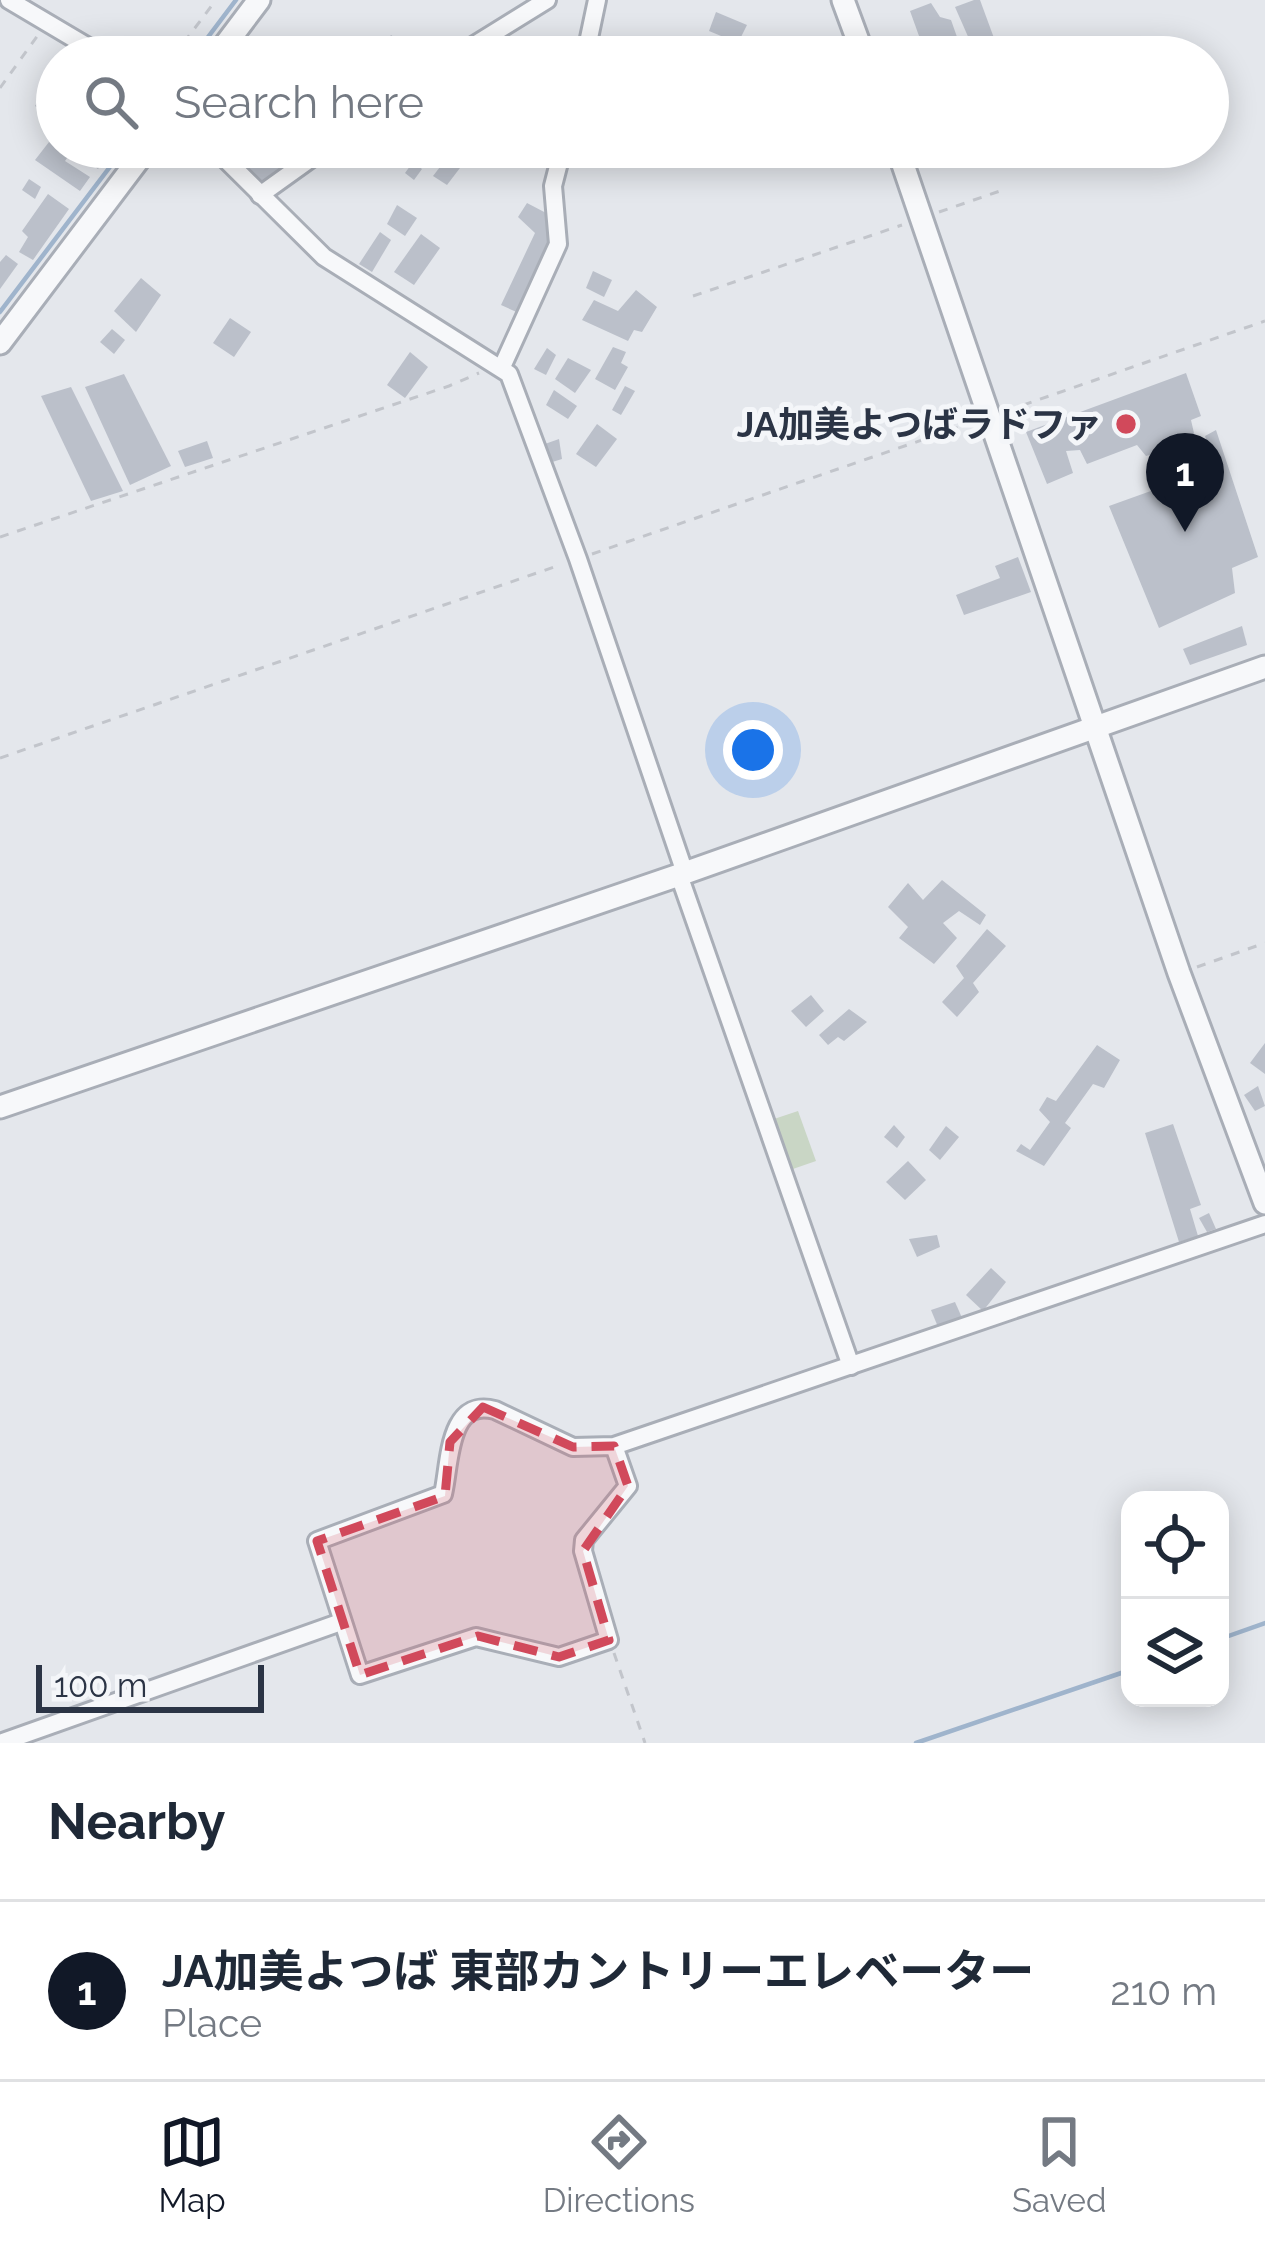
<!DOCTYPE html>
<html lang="en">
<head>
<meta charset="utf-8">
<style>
	:root { --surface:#fff; --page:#f2f2f3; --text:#1f2937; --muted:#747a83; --line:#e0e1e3; --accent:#111827 }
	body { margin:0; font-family:Raleway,"Noto Sans JP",sans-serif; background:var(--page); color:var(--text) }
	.controls { position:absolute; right:36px; bottom:36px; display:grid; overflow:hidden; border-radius:24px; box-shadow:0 6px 30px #0003 }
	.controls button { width:108px; height:108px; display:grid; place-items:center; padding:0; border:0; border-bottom:3px solid var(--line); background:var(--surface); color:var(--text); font:60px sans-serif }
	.scale { position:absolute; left:36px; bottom:30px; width:228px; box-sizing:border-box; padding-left:12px; border:6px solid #2b3445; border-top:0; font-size:33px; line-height:42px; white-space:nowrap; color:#2b3445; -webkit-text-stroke:9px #f4f6f9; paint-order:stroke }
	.you { position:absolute; left:753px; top:750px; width:42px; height:42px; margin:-30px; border:9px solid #fff; border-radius:50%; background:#1a73e8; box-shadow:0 0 0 18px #1a73e833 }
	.badge { display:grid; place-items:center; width:78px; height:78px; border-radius:50%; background:var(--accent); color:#fff; font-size:39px; font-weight:700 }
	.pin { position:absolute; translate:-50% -99px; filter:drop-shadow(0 3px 6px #0008) }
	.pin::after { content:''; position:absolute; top:63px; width:42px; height:36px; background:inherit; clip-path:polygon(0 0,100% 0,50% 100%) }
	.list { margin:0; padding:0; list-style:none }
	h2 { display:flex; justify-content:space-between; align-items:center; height:156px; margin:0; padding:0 48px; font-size:51px }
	h2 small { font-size:39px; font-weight:400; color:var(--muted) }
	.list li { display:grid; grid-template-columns:78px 1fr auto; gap:36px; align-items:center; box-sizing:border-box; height:180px; padding:0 48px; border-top:3px solid var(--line) }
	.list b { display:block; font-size:45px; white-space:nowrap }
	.list p { margin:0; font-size:39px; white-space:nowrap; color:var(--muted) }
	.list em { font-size:39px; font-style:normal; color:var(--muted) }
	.icon { flex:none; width:66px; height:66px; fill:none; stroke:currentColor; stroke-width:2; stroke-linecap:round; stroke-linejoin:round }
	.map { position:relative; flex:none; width:1265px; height:1743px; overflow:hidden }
	.search { position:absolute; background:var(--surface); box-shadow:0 6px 30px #0003; left:36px; right:36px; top:36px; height:132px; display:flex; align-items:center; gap:30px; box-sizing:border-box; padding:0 42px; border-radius:66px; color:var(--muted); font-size:45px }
	.sheet { height:336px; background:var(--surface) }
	nav { display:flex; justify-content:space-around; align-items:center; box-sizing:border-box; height:168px; border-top:3px solid var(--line); background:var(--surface); font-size:33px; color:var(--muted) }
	nav a { display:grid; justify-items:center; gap:6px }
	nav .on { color:var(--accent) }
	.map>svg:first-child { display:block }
	.green { fill:#c9d6c5 }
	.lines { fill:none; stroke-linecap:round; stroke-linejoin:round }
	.stream { stroke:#9fb4cc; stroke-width:4.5 }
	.building { fill:#bbc0ca }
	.minor-casing { stroke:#a9aeb7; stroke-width:22 }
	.tertiary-casing { stroke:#a9aeb7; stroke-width:27 }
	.path { stroke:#c2c5cb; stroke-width:3; stroke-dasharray:9 9; stroke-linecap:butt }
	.minor { stroke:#f7f8fa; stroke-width:16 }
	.tertiary { stroke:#f7f8fa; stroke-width:21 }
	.marked { fill:#d1495b; fill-opacity:0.2; stroke:#d1495b; stroke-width:9; stroke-dasharray:24 15; stroke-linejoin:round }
	.poi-dot { fill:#d1495b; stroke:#f4f6f9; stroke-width:4.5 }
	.labels { text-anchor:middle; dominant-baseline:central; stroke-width:10; stroke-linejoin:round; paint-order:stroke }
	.poi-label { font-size:36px; font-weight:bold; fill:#2b3445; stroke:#f4f6f9; text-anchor:end }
</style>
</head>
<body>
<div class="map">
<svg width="1265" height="1743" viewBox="0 0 1265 1743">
	<rect width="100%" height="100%" fill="#e4e7ec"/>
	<path class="green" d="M798 1111 816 1161 790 1170 774 1119Z"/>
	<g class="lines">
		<g class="stream">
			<path d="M193 57 236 0"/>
			<path d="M0 312 125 147"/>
			<path d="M1220 1639 1265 1623"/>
			<path d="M916 1743 1130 1670"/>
		</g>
	</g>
	<g class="building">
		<path d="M974 0H980L998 49 984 57H977L955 7Z"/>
		<path d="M931 3 940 17 951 20 962 51 947 57H904L923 47 910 11Z"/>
		<path d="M716 12 747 25 738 43 709 31Z"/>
		<path d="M391 35 399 41 386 57H380L377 55Z"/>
		<path d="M663 39 687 51 685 57H656Z"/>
		<path d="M49 84 57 89V120L35 106Z"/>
		<path d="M49 142 69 155 65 161 90 177 80 191 35 160Z"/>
		<path d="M91 147H106L103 153 107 156 98 169 84 159Z"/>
		<path d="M231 147H247L266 166 277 158 288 169 262 189 225 153Z"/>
		<path d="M282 147H313L292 167 284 158 288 152Z"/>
		<path d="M414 147H445L430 167 410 152Z"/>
		<path d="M519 147H533L526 161 514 154Z"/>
		<path d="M450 154 463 164 447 185 433 176Z"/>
		<path d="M413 162 422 169 414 180 405 173Z"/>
		<path d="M29 179 41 187 35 199 22 190Z"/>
		<path d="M48 194 69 209 33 260 19 252 28 237 22 231Z"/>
		<path d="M527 203 548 214 556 238 521 314 501 305 535 233 518 217Z"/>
		<path d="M397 205 417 218 405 236 387 224Z"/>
		<path d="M380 232 391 240 372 272 359 264Z"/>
		<path d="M421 234 440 248 414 285 394 272Z"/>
		<path d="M6 255 18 264 0 289V262Z"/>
		<path d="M593 271 612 280 604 297 586 288Z"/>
		<path d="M141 278 161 295 136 332 114 311Z"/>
		<path d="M636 290 657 307 642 332 634 330 628 341 582 320 594 300 618 311Z"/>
		<path d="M230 318 251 332 234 357 213 343Z"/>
		<path d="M112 329 125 340 114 354 100 342Z"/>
		<path d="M613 347 626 352 621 363 628 367 615 390 595 379Z"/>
		<path d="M547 348 556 355 546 375 534 369Z"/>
		<path d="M410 352 428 367 405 398 387 385Z"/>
		<path d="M568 358 591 370 575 393 555 379Z"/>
		<path d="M1186 373 1201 416 1191 420 1196 442 1146 456 1137 445 1087 464 1080 450 1066 451 1073 473 1047 484 1026 432Z"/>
		<path d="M124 374 171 466 130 485 85 387Z"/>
		<path d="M625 386 635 391 621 415 612 410Z"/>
		<path d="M71 387 123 491 91 501 41 396Z"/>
		<path d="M554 390 577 406 568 419 546 405Z"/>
		<path d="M597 424 617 439 596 467 576 454Z"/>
		<path d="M1216 430 1258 557 1232 568 1235 593 1159 628 1109 506 1201 473 1197 461 1211 455 1205 436Z"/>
		<path d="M559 439 562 459 549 463 542 445Z"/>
		<path d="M207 441 213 458 185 467 178 451Z"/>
		<path d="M1018 557 1031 592 964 615 956 595 1000 578 995 566Z"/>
		<path d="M1242 626 1247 645 1190 665 1183 649Z"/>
		<path d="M942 880 986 915 980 925 959 911 943 923 957 938 934 964 899 938 908 927 888 907 908 883 923 900Z"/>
		<path d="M987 929 1006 946 973 983 979 992 957 1017 942 1002 964 978 956 966Z"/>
		<path d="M811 995 824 1011 806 1027 791 1011Z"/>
		<path d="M849 1009 867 1022 844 1041 838 1037 828 1045 819 1035Z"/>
		<path d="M1265 1043V1074L1250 1063Z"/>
		<path d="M1097 1045 1120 1060 1104 1088 1093 1084 1065 1123 1071 1128 1044 1166 1016 1151 1021 1144 1030 1150 1050 1122 1039 1110 1047 1097 1056 1101Z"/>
		<path d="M1258 1086 1265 1106 1255 1111 1244 1095Z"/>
		<path d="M1173 1124 1201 1205 1190 1209 1198 1236 1179 1242 1145 1133Z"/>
		<path d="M894 1125 905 1137 897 1148 884 1137Z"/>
		<path d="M946 1126 959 1137 940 1160 929 1150Z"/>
		<path d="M908 1161 926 1180 905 1200 886 1182Z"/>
		<path d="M1209 1213 1216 1229 1207 1232 1199 1218Z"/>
		<path d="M937 1235 940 1247 917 1257 909 1239Z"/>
		<path d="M991 1268 1006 1282 983 1311 966 1295Z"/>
		<path d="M955 1302 963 1320 938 1327 931 1310Z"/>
	</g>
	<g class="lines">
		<defs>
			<g id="minor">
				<path d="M9 0 105 57"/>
				<path d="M455 57 547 0"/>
				<path d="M585 57 597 0"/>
				<path d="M213 147 324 257 509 374 578 559 685 873"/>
				<path d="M260 195 327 147"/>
				<path d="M502 367 558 244 553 186 563 147"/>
				<path d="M679 875 851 1366"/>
				<path d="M614 1446 628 1486 584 1540 583 1551 609 1640 559 1657 476 1637 360 1675 317 1541 443 1494C450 1466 447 1397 495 1410L573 1447 614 1446 1265 1224"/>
				<path d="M0 1743 341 1622"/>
			</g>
			<g id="tertiary">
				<path d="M843 0 864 57"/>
				<path d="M216 57 259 0"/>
				<path d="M897 147 1179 973 1265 1203"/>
				<path d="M0 343 148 147"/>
				<path d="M0 1107 679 875 1265 667"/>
			</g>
		</defs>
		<use href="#minor" class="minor-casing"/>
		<use href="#tertiary" class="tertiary-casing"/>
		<g class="path">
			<path d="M173 57 216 0"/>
			<path d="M0 88 38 35"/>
			<path d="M939 212 1000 191"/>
			<path d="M693 296 902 225"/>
			<path d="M1006 411 1265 321"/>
			<path d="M0 537 449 386 479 373"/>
			<path d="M592 554 974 422"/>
			<path d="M0 758 560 565"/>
			<path d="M1197 967 1265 943"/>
			<path d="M614 1653 645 1743"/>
		</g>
		<use href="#minor" class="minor"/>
		<use href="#tertiary" class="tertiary"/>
	</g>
	<path class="marked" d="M483 1407 573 1447 614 1446 628 1486 583 1551 609 1640 559 1657 478 1636 360 1675 317 1541 445 1496 450 1442Z"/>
	<circle class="poi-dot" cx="1126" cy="424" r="12"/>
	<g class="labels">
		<g class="poi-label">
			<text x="1102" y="424">JA加美よつばラドファ</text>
		</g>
	</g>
</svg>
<div class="controls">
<button><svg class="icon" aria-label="locate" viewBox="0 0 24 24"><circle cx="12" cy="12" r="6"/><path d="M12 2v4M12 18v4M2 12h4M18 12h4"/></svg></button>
<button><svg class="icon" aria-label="layers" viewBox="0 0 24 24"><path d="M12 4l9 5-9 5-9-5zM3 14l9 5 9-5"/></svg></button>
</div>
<div class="scale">100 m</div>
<div class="you"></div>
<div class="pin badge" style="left:1185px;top:532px">1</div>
<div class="search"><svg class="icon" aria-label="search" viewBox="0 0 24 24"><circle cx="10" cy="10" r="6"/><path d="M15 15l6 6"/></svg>Search here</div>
</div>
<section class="sheet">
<h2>Nearby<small></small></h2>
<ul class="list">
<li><span class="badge">1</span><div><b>JA加美よつば 東部カントリーエレベーター</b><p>Place</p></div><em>210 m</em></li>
</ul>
</section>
<nav>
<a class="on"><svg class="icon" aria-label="map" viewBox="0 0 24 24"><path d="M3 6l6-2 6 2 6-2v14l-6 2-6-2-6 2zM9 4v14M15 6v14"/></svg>Map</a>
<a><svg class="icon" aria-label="directions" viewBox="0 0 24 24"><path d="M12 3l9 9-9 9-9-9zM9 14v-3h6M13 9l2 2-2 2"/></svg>Directions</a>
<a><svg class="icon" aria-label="saved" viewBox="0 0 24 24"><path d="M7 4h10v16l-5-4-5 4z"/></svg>Saved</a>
</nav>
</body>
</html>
